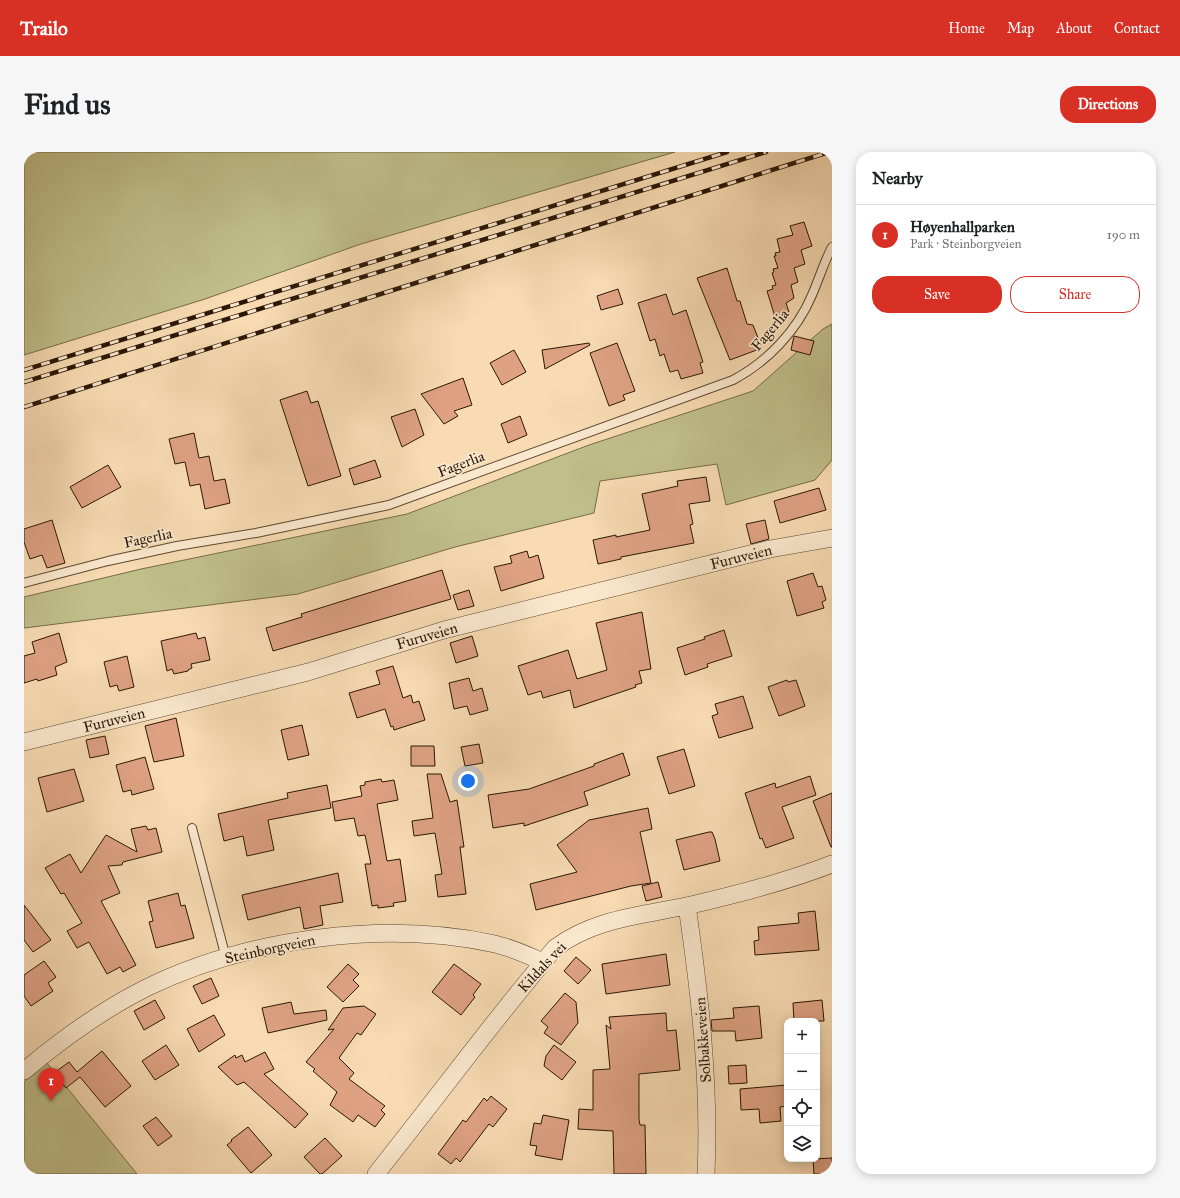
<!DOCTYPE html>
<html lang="en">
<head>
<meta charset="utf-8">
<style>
	:root { --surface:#fff; --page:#f6f6f6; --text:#202124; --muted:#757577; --line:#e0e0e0; --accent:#d93025 }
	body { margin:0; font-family:"IM FELL Great Primer",serif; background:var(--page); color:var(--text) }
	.controls { position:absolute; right:12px; bottom:12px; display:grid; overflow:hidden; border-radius:8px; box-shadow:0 2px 10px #0003 }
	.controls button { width:36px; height:36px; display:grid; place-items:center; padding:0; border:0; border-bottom:1px solid var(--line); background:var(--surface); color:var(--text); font:20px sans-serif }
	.you { position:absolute; left:444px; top:629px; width:14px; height:14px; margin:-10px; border:3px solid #fff; border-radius:50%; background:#1a73e8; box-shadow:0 0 0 6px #1a73e833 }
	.badge { display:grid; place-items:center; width:26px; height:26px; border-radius:50%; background:var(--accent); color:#fff; font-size:13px; font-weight:700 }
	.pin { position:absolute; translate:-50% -33px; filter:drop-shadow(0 1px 2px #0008) }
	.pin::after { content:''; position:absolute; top:21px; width:14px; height:12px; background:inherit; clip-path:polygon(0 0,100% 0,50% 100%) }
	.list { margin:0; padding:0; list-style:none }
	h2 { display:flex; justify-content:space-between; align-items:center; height:52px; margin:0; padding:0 16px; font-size:17px }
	h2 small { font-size:13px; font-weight:400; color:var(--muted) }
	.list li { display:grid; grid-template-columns:26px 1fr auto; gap:12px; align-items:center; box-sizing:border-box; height:60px; padding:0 16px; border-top:1px solid var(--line) }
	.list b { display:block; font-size:15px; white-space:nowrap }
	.list p { margin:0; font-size:13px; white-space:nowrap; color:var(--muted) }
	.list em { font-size:13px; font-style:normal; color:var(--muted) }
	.actions { display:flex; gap:8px; padding:12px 16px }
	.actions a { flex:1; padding:9px 0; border:1px solid var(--accent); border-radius:16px; text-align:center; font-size:14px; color:var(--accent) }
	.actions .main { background:var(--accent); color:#fff }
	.icon { flex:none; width:22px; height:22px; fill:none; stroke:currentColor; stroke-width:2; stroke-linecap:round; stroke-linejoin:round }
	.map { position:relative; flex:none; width:808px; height:1022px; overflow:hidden; border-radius:16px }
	header { display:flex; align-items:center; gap:24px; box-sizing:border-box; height:56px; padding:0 20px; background:var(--accent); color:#fff }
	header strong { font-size:19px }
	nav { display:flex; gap:22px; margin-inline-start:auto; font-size:14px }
	.intro { display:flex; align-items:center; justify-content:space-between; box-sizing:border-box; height:96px; padding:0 24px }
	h1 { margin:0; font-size:28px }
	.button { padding:10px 18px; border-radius:16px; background:var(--accent); color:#fff; font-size:14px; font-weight:700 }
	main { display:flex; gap:24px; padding:0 24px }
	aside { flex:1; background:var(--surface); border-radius:16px; box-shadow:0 2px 10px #0003 }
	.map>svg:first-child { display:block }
	.green { fill:#c0bf8a; stroke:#766b48 }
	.building { fill:#dea283; stroke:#2b1706 }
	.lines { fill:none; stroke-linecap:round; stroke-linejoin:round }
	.lane-casing { stroke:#5e4831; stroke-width:10 }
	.street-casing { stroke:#5e4831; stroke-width:18 }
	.lane { stroke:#fae8ce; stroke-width:8 }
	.street { stroke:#fae8ce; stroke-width:17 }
	.rail-casing { stroke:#2b1706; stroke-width:4.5 }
	.rail { stroke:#fae8ce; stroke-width:3; stroke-dasharray:9; stroke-linecap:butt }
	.labels { text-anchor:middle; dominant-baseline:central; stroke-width:3.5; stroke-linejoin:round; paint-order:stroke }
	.street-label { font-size:15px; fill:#2b1706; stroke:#fae8ce }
</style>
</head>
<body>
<header>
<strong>Trailo</strong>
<nav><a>Home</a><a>Map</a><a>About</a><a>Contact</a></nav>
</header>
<div class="intro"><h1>Find us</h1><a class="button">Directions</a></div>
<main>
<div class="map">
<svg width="808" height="1022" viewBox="0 0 808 1022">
	<rect width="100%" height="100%" fill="#f8dbb3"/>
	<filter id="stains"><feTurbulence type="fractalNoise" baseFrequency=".005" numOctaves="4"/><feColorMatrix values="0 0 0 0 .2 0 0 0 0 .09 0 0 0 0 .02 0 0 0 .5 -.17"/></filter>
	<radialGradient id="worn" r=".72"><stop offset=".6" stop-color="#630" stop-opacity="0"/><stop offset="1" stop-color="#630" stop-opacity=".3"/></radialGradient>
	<g class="green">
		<path d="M0 0H651L337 92 181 147 0 203Z"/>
		<path d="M808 172V308L791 328 702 353 693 312 576 329 570 361 431 395 274 442 0 476V445L117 417 383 362 565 293 729 239 799 177Z"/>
		<path d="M22 910 113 1022H0V930Z"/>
	</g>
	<g class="building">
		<path d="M780 70 788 94 777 98 781 112 770 116 774 130 767 133 770 146 762 151 766 163 752 168 743 139 749 137 748 134 752 133 748 121 750 120 749 117 754 116 750 104H752L751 101 756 100 753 87 769 83 766 74Z"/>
		<path d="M703 116 713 149H716L723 172 729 173 738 196 706 208 673 126Z"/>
		<path d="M594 137 599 152 577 158 573 144Z"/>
		<path d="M642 142 649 163 662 158 679 210 676 211 679 221 657 227 654 218 646 220 640 202 636 204 631 187 626 189 614 151Z"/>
		<path d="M770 184 790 189 786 203 767 198Z"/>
		<path d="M565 191 566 193 521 217 518 198Z"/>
		<path d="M593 191 611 239 599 243 601 248 585 254 566 201Z"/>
		<path d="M490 198 502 220 478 233 466 211Z"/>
		<path d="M439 226 448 253 430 259 434 264 420 272 397 242Z"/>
		<path d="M283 239 287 251 294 249 317 324 284 334 256 248Z"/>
		<path d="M391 257 400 283 378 295 367 265Z"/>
		<path d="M496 264 503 283 484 291 477 272Z"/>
		<path d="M170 281 175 306 185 304 190 329 201 327 206 351 181 357 176 332 166 334 161 310 151 312 145 287Z"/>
		<path d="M351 308 357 325 330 333 325 317Z"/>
		<path d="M84 313 97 335 58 356 46 335Z"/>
		<path d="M682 325 686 349 665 352 669 372 666 373 670 391 597 405V407L574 412 569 388 592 383V385L626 378 618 342 654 334 653 329Z"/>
		<path d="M795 336 802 358 756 371 750 349Z"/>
		<path d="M28 368 41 411 23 416 18 403 6 407 0 390V377Z"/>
		<path d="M741 368 745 387 727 392 722 372Z"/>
		<path d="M503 399 505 406 514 403 520 426 477 439 470 415 488 411 486 404Z"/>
		<path d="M418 418 427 447 249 499 242 476 278 465 277 462Z"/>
		<path d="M789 421 794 435 798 434 802 448 798 450 800 456 773 464 763 429Z"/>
		<path d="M445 438 450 454 434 458 429 443Z"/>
		<path d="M618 460 627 517 615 519 618 531 611 533 612 535 550 556 546 538 519 546 517 539 504 543 494 514 544 498 553 527 583 518 572 471Z"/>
		<path d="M700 478 708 504 683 512 684 515 661 523 653 496 681 487 680 485Z"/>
		<path d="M35 481 43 510 31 515 33 523 14 529 13 527 0 531V504L11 501 8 490Z"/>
		<path d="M172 481 174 487 181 485 186 508 167 512 168 516 164 518V519L150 522 148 517 143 519 137 489Z"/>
		<path d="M448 484 454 504 432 511 426 491Z"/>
		<path d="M103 504 110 535 95 539 93 533 86 535 80 510Z"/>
		<path d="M369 514 379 546 387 543 389 551 395 549 401 568 370 578 369 574 367 575 361 557 333 566 325 541 356 532 352 519Z"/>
		<path d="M445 526 449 539 458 536 464 558 446 563 443 554 430 557 425 531Z"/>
		<path d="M763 528 764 530 772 528 781 554 755 564 744 535Z"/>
		<path d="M719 544 729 576 695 586 688 564 694 562 691 552Z"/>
		<path d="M152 566 160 604 130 610 121 574Z"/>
		<path d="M278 573 285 603 264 608 257 578Z"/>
		<path d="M81 584 85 602 66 606 62 588Z"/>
		<path d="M455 592 459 611 441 614 437 595Z"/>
		<path d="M387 594H410L411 614H387Z"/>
		<path d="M660 597 671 634 645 642 633 605Z"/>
		<path d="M599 601 606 623 560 640 564 653 500 674V671L469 676 464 643 505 637 570 614V612Z"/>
		<path d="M121 605 130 637 108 643 107 638 99 640 92 613Z"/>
		<path d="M50 617 60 649 23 660 14 626Z"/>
		<path d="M403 622H417L426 650 433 648 440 695H436L442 742 414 745 411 723 418 722 411 681 390 684 388 669 409 666Z"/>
		<path d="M786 624 792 643 758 655 770 686 742 696 738 686 736 687 721 641 751 631 752 636Z"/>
		<path d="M357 627 358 630 370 628 374 648 353 652 363 709 376 707 382 749 369 751 370 754 354 756V753L348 754 341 712H347L341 683 334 684 330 666 311 669 308 650 338 644 336 634 341 633V630Z"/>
		<path d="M303 633 307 656 244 668 250 698 223 704 219 684 200 689 194 662 264 646 263 641Z"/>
		<path d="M808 641V695H807L789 649Z"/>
		<path d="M624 656 628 677 616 680 627 731 607 734 512 758 506 732 553 720 533 693 565 668Z"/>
		<path d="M122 674 124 678 132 676 138 700 99 710 98 713 84 714 96 741 77 749 112 813 99 820 96 815 83 822 65 790 53 796 43 779 58 771 40 741 37 742 21 716 46 702 57 721 82 683 113 700 107 677Z"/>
		<path d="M685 680H688L691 687 696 709 660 718 652 688Z"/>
		<path d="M314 721 319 750 296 754 299 773 280 777 276 755 224 768 218 743Z"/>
		<path d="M634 730 638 745 622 749 618 734Z"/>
		<path d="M154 741 157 754 161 753 170 786 132 796 125 770 129 769 124 749Z"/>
		<path d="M0 753 27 788 9 800 0 788Z"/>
		<path d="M791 759 795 798 731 803 730 789 735 788 734 775 775 771 774 761Z"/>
		<path d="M642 802 646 833 582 842 578 812Z"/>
		<path d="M552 805 567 818 554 832 540 819Z"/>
		<path d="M20 809 32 825 24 831 29 839 7 854 0 844V823Z"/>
		<path d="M324 812 335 822 329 828 335 834 319 850 303 835Z"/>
		<path d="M430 812 457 832 449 843 451 845 437 863 408 840Z"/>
		<path d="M187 826 195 844 178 852 169 834Z"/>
		<path d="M541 841 552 850 554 871 537 893 520 881 524 875 517 869Z"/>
		<path d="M131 848 141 866 120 878 110 859Z"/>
		<path d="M798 848 800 869H770L769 851Z"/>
		<path d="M267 850 270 862 302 858 303 868 244 881 238 856Z"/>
		<path d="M340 854 352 862 337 883 333 881 315 906 330 921 325 927 361 954 357 958 361 962 351 975 334 963 329 970 306 953 313 940 289 919 291 917 282 910 310 877 304 878 319 856Z"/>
		<path d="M735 854 738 886 712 889 711 879H688L687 868 710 866 709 856Z"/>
		<path d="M642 861 643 879 652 878 656 918 615 922V967L616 973H621L622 1022H590L589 979 554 977 555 957 569 958V918L586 917 582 873 587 877 585 865Z"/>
		<path d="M190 863 201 883 175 900 163 877Z"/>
		<path d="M142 893 155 913 131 928 118 909Z"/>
		<path d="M530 893 552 910 538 928 520 914 522 904Z"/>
		<path d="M78 899 107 934 81 955 56 925 42 936 30 921 45 910 53 920Z"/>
		<path d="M241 900 250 917 240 922 284 962 271 976 220 930 213 933 194 915 211 903 212 906 218 903 221 910Z"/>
		<path d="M722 913 723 931 705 932 704 914Z"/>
		<path d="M763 933V954L756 955 757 969 736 971 735 957 717 958 716 937Z"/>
		<path d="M467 944 483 957 469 975 465 972 436 1010 432 1006 427 1012 414 1002 439 968 442 970 460 946 463 949Z"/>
		<path d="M519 963 545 968 538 1008 511 1003 513 994 506 993 510 971 517 972Z"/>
		<path d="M132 965 148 984 134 994 119 974Z"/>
		<path d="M224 975 248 1003 227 1021 203 993 208 989 207 988Z"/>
		<path d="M301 986 318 1004 298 1022H296L280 1005Z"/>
		<path d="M808 1006V1022H790L789 1007Z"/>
	</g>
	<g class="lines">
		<defs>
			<g id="lane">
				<path d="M0 431 84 409 153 394 232 381 365 353 709 228C743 210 773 179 788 143 795 127 800 110 808 95"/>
				<path d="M168 676 202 806"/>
			</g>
			<g id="street">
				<path d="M0 590 284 520 420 478 746 397 808 386"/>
				<path d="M663 754C676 843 686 932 682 1022"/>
				<path d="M0 919C38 887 78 858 122 836 224 786 361 768 471 792 488 796 503 803 519 810"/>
				<path d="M352 1022C412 947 469 869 531 796 570 766 621 763 667 753 715 742 762 730 808 712"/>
			</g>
		</defs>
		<use href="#lane" class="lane-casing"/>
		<use href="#street" class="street-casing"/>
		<use href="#lane" class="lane"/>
		<use href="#street" class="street"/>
		<defs>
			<g id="rail">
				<path d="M0 218 703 0"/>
				<path d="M0 230 742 0"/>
				<path d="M0 255 805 0"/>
			</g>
		</defs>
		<use href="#rail" class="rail-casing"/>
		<use href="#rail" class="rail"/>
	</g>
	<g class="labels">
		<g class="street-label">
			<text transform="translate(746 178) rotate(-50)">Fagerlia</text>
			<text transform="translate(437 312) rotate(-21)">Fagerlia</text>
			<text transform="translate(124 386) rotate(-12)">Fagerlia</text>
			<text transform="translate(717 405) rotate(-14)">Furuveien</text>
			<text transform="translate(403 484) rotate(-16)">Furuveien</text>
			<text transform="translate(90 568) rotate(-14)">Furuveien</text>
			<text transform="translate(246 797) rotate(-12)">Steinborgveien</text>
			<text transform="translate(518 815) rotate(-47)">Kildals vei</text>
			<text transform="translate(679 888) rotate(-94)">Solbakkeveien</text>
		</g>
	</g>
	<rect width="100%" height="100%" filter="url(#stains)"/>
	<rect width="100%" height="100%" fill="url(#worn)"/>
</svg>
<div class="controls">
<button>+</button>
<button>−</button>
<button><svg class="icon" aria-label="locate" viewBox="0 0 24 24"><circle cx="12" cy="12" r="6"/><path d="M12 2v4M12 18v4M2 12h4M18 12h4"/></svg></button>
<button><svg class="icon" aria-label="layers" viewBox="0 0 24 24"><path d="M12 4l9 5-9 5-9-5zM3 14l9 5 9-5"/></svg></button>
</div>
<div class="you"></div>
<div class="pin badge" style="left:27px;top:949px">1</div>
</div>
<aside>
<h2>Nearby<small></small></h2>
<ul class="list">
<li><span class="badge">1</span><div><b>Høyenhallparken</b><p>Park · Steinborgveien</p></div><em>190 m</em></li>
</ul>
<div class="actions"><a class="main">Save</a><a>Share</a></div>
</aside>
</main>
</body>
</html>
